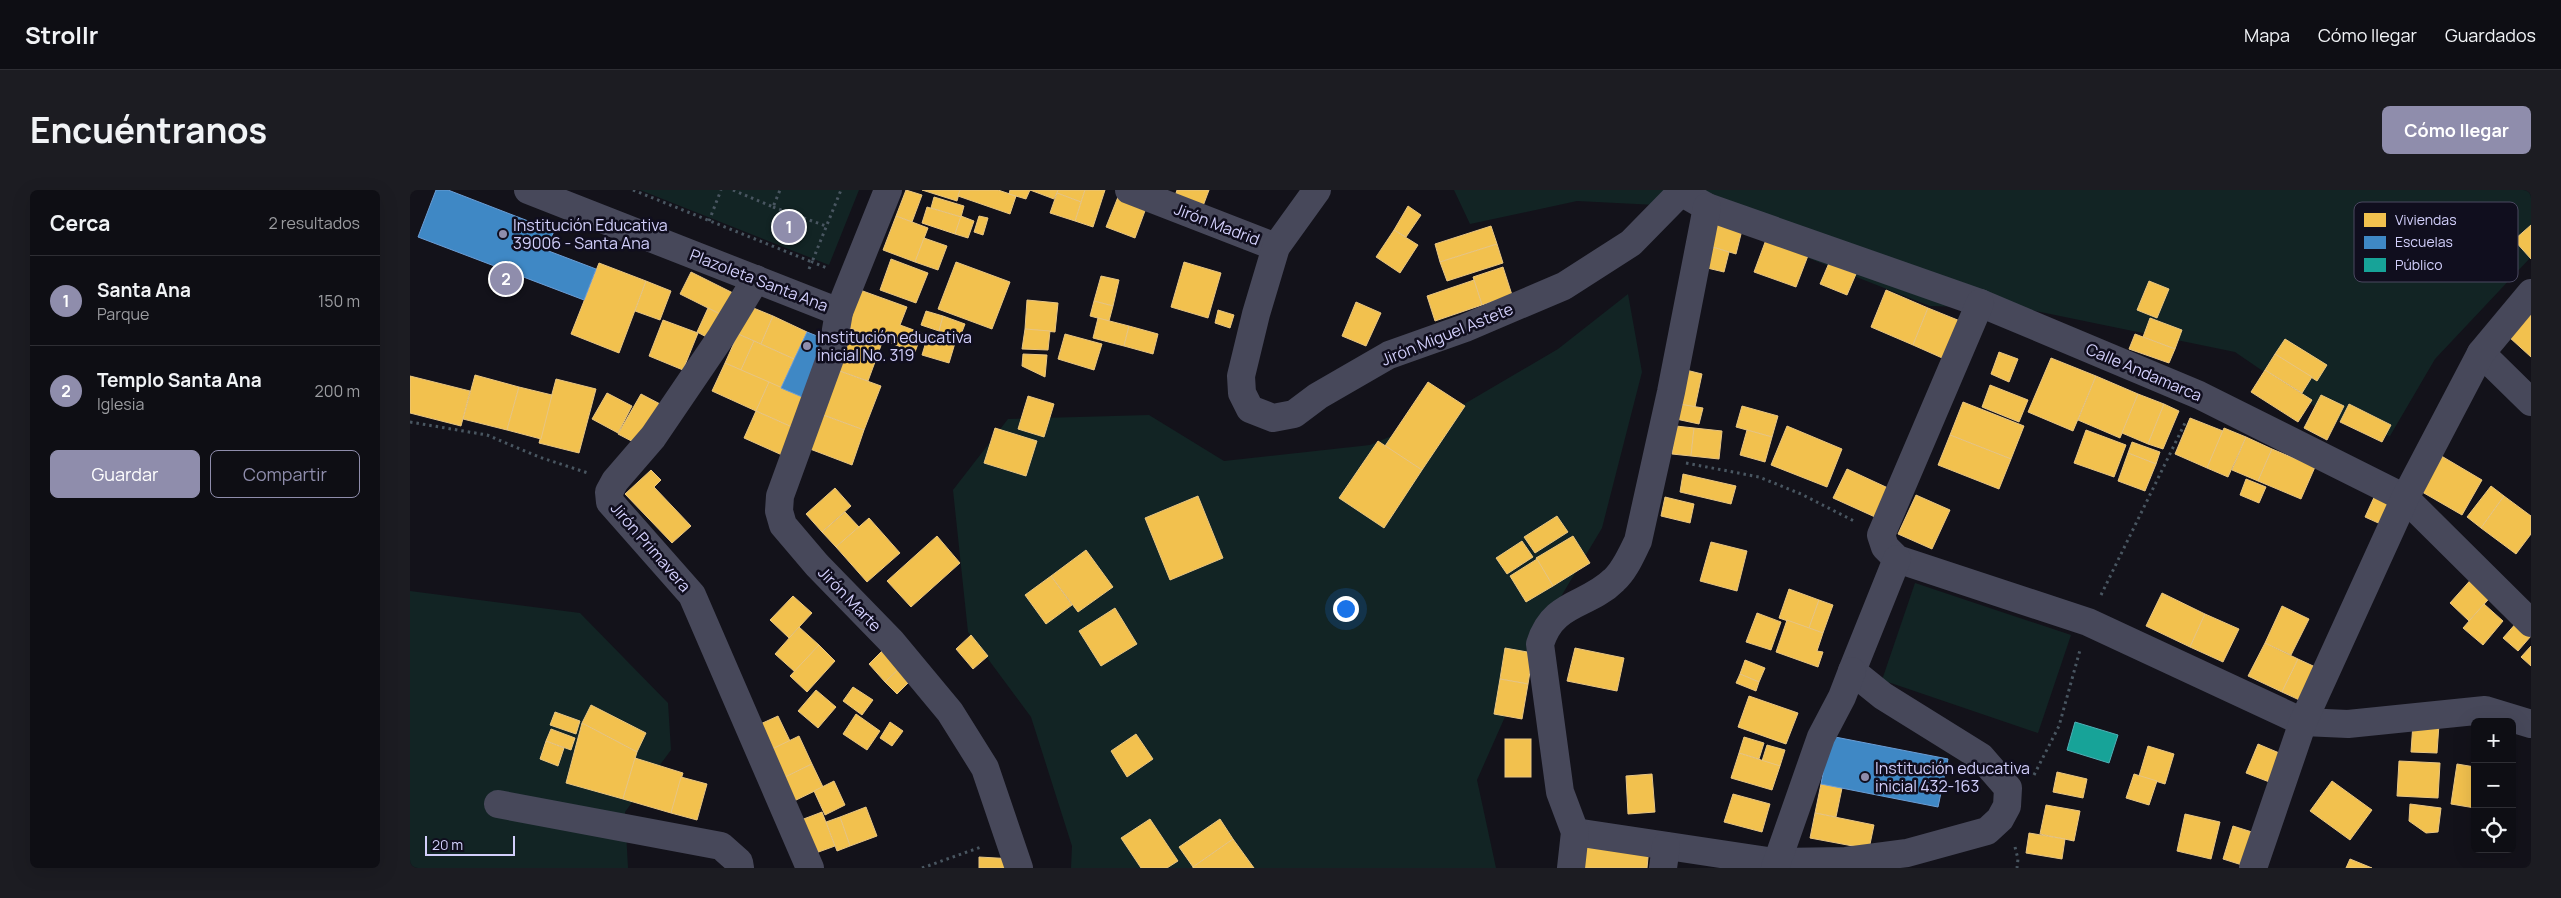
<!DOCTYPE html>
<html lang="es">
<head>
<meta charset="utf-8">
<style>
	:root { --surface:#0e0e14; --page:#1c1c22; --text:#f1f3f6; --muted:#9b9ca0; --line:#2e2e34; --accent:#8f8dac }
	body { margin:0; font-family:Manrope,sans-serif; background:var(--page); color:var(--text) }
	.controls { position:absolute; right:15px; bottom:15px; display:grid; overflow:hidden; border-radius:8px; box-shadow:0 5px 20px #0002 }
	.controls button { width:45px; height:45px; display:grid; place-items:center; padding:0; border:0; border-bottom:1px solid var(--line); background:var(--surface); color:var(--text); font:25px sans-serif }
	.scale { position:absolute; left:15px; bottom:12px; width:90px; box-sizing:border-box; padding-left:5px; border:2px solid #d2cffb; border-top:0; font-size:14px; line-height:18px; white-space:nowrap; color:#d2cffb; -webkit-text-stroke:4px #100e1e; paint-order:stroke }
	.you { position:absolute; left:935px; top:418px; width:18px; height:18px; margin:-12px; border:4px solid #fff; border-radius:50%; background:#1a73e8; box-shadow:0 0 0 8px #1a73e833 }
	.badge { display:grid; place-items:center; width:32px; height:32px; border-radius:50%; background:var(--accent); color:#fff; font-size:16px; font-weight:700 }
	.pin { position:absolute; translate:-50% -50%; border:2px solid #fff; box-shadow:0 1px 5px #0006 }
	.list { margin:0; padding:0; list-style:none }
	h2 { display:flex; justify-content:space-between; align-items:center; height:65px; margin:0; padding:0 20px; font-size:21px }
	h2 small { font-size:16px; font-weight:400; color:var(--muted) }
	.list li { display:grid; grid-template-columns:32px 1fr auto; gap:15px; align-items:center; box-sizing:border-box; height:90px; padding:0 20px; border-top:1px solid var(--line) }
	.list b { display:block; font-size:19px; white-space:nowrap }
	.list p { margin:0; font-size:16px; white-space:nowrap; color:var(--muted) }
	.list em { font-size:16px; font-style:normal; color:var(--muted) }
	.actions { display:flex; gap:10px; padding:15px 20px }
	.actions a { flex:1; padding:11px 0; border:1px solid var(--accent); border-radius:8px; text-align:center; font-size:18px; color:var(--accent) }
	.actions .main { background:var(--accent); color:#fff }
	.icon { flex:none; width:28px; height:28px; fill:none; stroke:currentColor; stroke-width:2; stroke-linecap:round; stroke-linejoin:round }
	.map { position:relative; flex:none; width:2121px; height:678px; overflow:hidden; border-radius:8px }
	header { display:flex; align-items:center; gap:30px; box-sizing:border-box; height:70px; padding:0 25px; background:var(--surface); border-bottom:1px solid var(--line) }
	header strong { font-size:24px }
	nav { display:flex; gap:28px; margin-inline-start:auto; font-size:18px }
	.intro { display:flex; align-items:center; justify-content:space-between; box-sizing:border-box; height:120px; padding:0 30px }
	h1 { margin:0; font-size:35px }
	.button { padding:12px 22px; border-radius:8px; background:var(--accent); color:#fff; font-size:18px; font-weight:700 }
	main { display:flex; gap:30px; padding:0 30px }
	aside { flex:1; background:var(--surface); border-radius:8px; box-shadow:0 5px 20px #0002 }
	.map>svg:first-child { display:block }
	.green { fill:#122424 }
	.homes { fill:#f2c14e; stroke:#e8c582 }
	.schools { fill:#3f88c5; stroke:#6b9dd5 }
	.public { fill:#17a398; stroke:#4fb0b6 }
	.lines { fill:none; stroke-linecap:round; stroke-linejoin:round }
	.path { stroke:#495661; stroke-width:3; stroke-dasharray:2.5 4; stroke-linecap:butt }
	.minor { stroke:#47485a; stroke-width:28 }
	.poi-dot { fill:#8f8dac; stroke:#100e1e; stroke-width:2 }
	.labels { text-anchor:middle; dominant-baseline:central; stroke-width:5; stroke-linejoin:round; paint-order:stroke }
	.street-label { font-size:16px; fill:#d2cffb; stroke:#100e1e }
	.poi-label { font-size:16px; fill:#d2cffb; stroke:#100e1e; text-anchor:start }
	.key { fill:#100e1e; stroke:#4a4860; stroke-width:1 }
	.key-label { font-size:14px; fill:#d2cffb }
</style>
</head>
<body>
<header>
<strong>Strollr</strong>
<nav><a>Mapa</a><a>Cómo llegar</a><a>Guardados</a></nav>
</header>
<div class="intro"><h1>Encuéntranos</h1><a class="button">Cómo llegar</a></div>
<main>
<aside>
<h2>Cerca<small>2 resultados</small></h2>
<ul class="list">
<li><span class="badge">1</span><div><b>Santa Ana</b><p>Parque</p></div><em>150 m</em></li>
<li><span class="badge">2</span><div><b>Templo Santa Ana</b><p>Iglesia</p></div><em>200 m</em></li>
</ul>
<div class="actions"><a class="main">Guardar</a><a>Compartir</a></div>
</aside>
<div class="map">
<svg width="2121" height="678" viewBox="0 0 2121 678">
	<rect width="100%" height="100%" fill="#13121a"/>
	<g class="green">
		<path d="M230 0H449L419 75Z"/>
		<path d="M1044 0H2121V67L2025 169 1980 246 1920 227 1825 162 1616 119 1520 116 1266 16 1167 11 1060 34Z"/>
		<path d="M1218 104 1232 182 1192 338 1140 425 1067 590 1086 678H661L662 656 621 527 558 442 543 300 598 229 739 225 814 271 960 255 1044 220 1148 159Z"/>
		<path d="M1505 393 1661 445 1628 543 1472 490Z"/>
		<path d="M0 401 170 423 258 513 261 560 215 622 218 678H0Z"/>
	</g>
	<g class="homes">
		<path d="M496 0 512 5 502 32 486 26Z"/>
		<path d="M512 0H550L547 11Z"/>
		<path d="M550 0H588L606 6 600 24 548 6Z"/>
		<path d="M600 0H620L616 9 599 4Z"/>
		<path d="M620 0H648L644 9Z"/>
		<path d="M648 0H675L671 12 647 3Z"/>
		<path d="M675 0H695L683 37 665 31Z"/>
		<path d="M767 0H799L793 16 765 6Z"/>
		<path d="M647 3 671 12 665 31 640 23Z"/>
		<path d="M524 7 554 16 551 27 521 18Z"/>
		<path d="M708 7 736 18 725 48 696 37Z"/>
		<path d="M998 16 1011 25 996 47 984 40Z"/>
		<path d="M517 17 551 27 545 44 512 33Z"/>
		<path d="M486 26 518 38 505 72 473 60Z"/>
		<path d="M551 26 564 31 558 48 545 44Z"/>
		<path d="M569 26 578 28 573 45 564 42Z"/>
		<path d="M1306 29 1333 36 1326 64 1299 56Z"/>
		<path d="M2121 35V69L2104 50Z"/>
		<path d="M1081 36 1087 54 1030 72 1025 54Z"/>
		<path d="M984 40 1008 55 990 83 966 67Z"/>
		<path d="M1357 47 1399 63 1386 97 1344 82Z"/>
		<path d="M514 48 537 56 528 80 505 72Z"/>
		<path d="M1087 54 1093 73 1037 91 1030 72Z"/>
		<path d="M1299 56 1319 62 1314 82 1293 77Z"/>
		<path d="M481 69 518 83 506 113 470 100Z"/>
		<path d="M546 72 600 92 582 139 528 119Z"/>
		<path d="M774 72 811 83 798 128 761 117Z"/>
		<path d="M189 73 236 91 209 163 161 144Z"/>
		<path d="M1419 73 1446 84 1437 105 1410 94Z"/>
		<path d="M1093 77 1102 105 1072 115 1063 87Z"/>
		<path d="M281 82 329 106 318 128 270 104Z"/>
		<path d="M691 86 709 90 703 116 684 111Z"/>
		<path d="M1064 90 1072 115 1025 131 1017 106Z"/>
		<path d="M236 91 261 101 250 130 225 121Z"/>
		<path d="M1739 91 1759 99 1747 128 1727 120Z"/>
		<path d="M450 100 497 117 490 135 512 143 505 162 436 137Z"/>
		<path d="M1476 100 1518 118 1503 155 1461 137Z"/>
		<path d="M617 110 648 113 645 142 615 139Z"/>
		<path d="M684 111 703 116 699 131 680 126Z"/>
		<path d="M946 112 971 123 956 156 932 146Z"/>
		<path d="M341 117 363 126 351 154 328 144Z"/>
		<path d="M298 118 318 128 306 152 287 142Z"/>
		<path d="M1518 118 1555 133 1539 171 1503 155Z"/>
		<path d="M808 120 824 125 820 138 805 133Z"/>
		<path d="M516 121 533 126 529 141 511 135Z"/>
		<path d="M2121 122V167L2099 147Z"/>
		<path d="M363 126 397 142 384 169 351 154Z"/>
		<path d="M533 126 555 134 550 147 529 141Z"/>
		<path d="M688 128 719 136 714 156 683 148Z"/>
		<path d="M1740 128 1772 140 1765 159 1733 147Z"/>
		<path d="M253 130 288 143 273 180 239 166Z"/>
		<path d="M719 136 748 144 743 164 714 156Z"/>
		<path d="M436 137 473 150 458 191 421 178Z"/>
		<path d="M615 139 640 141 638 160 612 159Z"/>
		<path d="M328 144 344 151 331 180 315 173Z"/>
		<path d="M655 144 692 154 684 180 648 169Z"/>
		<path d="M1725 144 1765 159 1759 173 1719 159Z"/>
		<path d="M518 145 545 153 539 173 512 165Z"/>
		<path d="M1875 149 1917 175 1907 191 1865 164Z"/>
		<path d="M344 151 384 169 371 198 331 180Z"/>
		<path d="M1589 162 1608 169 1599 192 1581 184Z"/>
		<path d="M613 164 637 165 635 187 612 176Z"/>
		<path d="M1865 164 1902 187 1892 203 1855 180Z"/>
		<path d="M1641 168 1686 186 1663 241 1618 222Z"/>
		<path d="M315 173 359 192 346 221 302 201Z"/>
		<path d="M424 179 471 196 454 240 408 223Z"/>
		<path d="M1276 180 1292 184 1285 217 1269 214Z"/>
		<path d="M1855 180 1902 210 1888 232 1841 202Z"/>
		<path d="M65 185 109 197 97 240 53 229Z"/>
		<path d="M0 186 60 201 51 236 0 223Z"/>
		<path d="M1686 186 1728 204 1710 248 1668 230Z"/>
		<path d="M146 189 186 199 169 263 129 253Z"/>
		<path d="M359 192 397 209 384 238 346 221Z"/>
		<path d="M1018 192 1055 216 1012 280 975 256Z"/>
		<path d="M1580 195 1618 210 1609 232 1572 217Z"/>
		<path d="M109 197 142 205 131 249 97 240Z"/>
		<path d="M197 203 222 216 208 243 182 229Z"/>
		<path d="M231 204 252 215 231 256 208 244Z"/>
		<path d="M1728 204 1754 214 1738 254 1712 243Z"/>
		<path d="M1911 205 1934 216 1917 250 1894 238Z"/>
		<path d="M618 206 644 214 634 247 608 239Z"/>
		<path d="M1553 212 1614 236 1601 269 1540 245Z"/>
		<path d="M1269 214 1293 218 1289 234 1266 229Z"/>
		<path d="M1754 214 1769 221 1753 259 1738 254Z"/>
		<path d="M1939 214 1981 235 1972 252 1930 232Z"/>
		<path d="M1332 216 1368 226 1362 247 1326 237Z"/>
		<path d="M346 221 384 238 372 265 334 248Z"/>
		<path d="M413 225 454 240 442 275 400 259Z"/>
		<path d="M1780 228 1813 241 1797 278 1765 264Z"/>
		<path d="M1266 236 1284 238 1281 266 1262 264Z"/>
		<path d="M1377 236 1432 259 1417 297 1361 275Z"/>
		<path d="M585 238 627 251 616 286 574 273Z"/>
		<path d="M1284 238 1312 241 1309 269 1281 266Z"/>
		<path d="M1814 238 1836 247 1818 287 1797 278Z"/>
		<path d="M1337 240 1362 247 1355 272 1330 265Z"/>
		<path d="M1676 240 1716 255 1704 287 1664 273Z"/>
		<path d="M1540 245 1601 269 1589 299 1528 275Z"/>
		<path d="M1836 247 1862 259 1848 291 1822 280Z"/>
		<path d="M968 251 1012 280 974 338 929 308Z"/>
		<path d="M1722 252 1750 262 1746 274 1718 263Z"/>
		<path d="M1862 259 1905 277 1891 309 1848 291Z"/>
		<path d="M1718 263 1746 274 1735 301 1708 291Z"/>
		<path d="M2028 264 2072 290 2052 325 2007 299Z"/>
		<path d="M1437 279 1478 298 1465 327 1423 308Z"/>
		<path d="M241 280 251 290 244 297 281 336 262 353 215 304Z"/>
		<path d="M1273 284 1326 296 1321 314 1270 302Z"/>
		<path d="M1836 289 1856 297 1849 313 1830 305Z"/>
		<path d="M2081 296 2094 306 2071 338 2057 327Z"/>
		<path d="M425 298 441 316 412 342 396 324Z"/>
		<path d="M1966 303 1986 312 1975 336 1955 327Z"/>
		<path d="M1506 305 1540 320 1522 359 1488 344Z"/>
		<path d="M788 306 813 368 760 390 735 328Z"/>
		<path d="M2094 306 2121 326V344L2106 364 2071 338Z"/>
		<path d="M1255 307 1284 314 1280 333 1251 326Z"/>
		<path d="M435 322 449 337 426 357 412 342Z"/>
		<path d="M1147 326 1158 342 1125 363 1114 347Z"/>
		<path d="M459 328 490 363 457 392 426 357Z"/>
		<path d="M527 346 550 373 501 417 477 391Z"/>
		<path d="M1163 346 1180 373 1143 396 1126 368Z"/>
		<path d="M1112 351 1123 367 1097 384 1086 368Z"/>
		<path d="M1301 352 1337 361 1327 401 1290 391Z"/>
		<path d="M676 360 703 397 668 422 641 386Z"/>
		<path d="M1127 369 1143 396 1116 412 1100 386Z"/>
		<path d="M2065 385 2085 402 2059 431 2040 413Z"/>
		<path d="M641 386 662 415 636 434 615 405Z"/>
		<path d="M1379 399 1409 410 1399 438 1369 428Z"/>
		<path d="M1752 403 1795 424 1780 457 1736 436Z"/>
		<path d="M383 406 402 423 379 448 360 430Z"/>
		<path d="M1409 410 1423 415 1413 443 1399 438Z"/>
		<path d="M2074 414 2093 431 2073 455 2053 438Z"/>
		<path d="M1872 416 1899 429 1881 465 1855 453Z"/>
		<path d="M705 418 727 454 691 476 669 441Z"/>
		<path d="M1347 423 1371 432 1361 460 1336 452Z"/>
		<path d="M1795 424 1829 439 1813 472 1780 457Z"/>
		<path d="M1377 430 1413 443 1407 461 1413 462 1408 477 1366 462Z"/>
		<path d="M2108 431 2121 446 2108 461 2093 448Z"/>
		<path d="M389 437 409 455 385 482 365 464Z"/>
		<path d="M561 445 578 466 563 479 546 459Z"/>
		<path d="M1855 453 1888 469 1872 502 1838 486Z"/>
		<path d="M409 455 425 471 397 502 380 486Z"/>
		<path d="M2121 456V476L2111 467Z"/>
		<path d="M1095 458 1123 463 1118 494 1090 489Z"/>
		<path d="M1165 458 1214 468 1207 501 1157 491Z"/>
		<path d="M474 459 491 477 475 492 459 474Z"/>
		<path d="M1888 469 1914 481 1898 514 1872 502Z"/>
		<path d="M1335 470 1355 478 1349 492 1330 484Z"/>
		<path d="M491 477 502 489 487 504 475 492Z"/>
		<path d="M1330 484 1349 492 1346 501 1326 493Z"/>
		<path d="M1090 489 1118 494 1112 529 1084 524Z"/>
		<path d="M443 497 463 510 452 525 433 511Z"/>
		<path d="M406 500 426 517 408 538 388 521Z"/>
		<path d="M1339 506 1388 523 1376 554 1328 537Z"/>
		<path d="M181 515 236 543 227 562 172 533Z"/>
		<path d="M145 522 170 531 166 544 140 535Z"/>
		<path d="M446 524 470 541 457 560 433 544Z"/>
		<path d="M368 526 380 551 358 561 346 536Z"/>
		<path d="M480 532 493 541 482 556 470 548Z"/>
		<path d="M172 533 227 562 213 609 156 593Z"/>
		<path d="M2003 533 2029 534 2027 563 2001 562Z"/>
		<path d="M141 539 165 548 161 560 136 551Z"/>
		<path d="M726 544 743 569 717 587 701 561Z"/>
		<path d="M389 546 402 574 371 589 358 561Z"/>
		<path d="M1334 547 1354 553 1349 569 1329 563Z"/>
		<rect x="1095" y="549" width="26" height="38"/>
		<path d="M136 551 154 558 148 576 130 569Z"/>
		<path d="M1848 554 1874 565 1862 593 1836 583Z"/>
		<path d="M1357 555 1375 560 1370 576 1352 571Z"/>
		<path d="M1738 556 1764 564 1755 594 1729 586Z"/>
		<path d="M1329 563 1370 576 1362 600 1321 588Z"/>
		<path d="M225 568 273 583 261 623 213 609Z"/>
		<path d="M1989 571 2030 573 2028 608 1987 606Z"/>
		<path d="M402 574 413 597 382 612 371 589Z"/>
		<path d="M2047 574 2065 577V618L2041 614Z"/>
		<path d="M1647 582 1677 589 1673 608 1643 602Z"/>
		<path d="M1242 584 1245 622 1218 624 1216 586Z"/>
		<path d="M1724 584 1747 591 1739 615 1716 608Z"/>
		<path d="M271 587 297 594 287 630 261 623Z"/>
		<path d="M424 591 435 615 415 625 404 601Z"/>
		<path d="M1922 591 1962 620 1940 650 1900 621Z"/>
		<path d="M1411 594 1432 598 1426 627 1405 623Z"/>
		<path d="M1323 604 1360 614 1352 642 1314 632Z"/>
		<path d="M2000 614 2031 618 2028 642 2016 643 1999 631Z"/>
		<path d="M1636 615 1670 621 1664 651 1630 644Z"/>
		<path d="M456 617 467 646 440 656 430 627Z"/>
		<path d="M412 622 425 656 403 664 391 630Z"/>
		<path d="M1405 623 1464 635 1459 659 1400 648Z"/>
		<path d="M1775 624 1810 632 1801 669 1767 661Z"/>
		<path d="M430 627 440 656 427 661 416 632Z"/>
		<path d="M740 629 768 671 757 678H731L711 648Z"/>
		<path d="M810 629 823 649 783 677 769 657Z"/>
		<path d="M1823 636 1842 642 1832 675 1813 669Z"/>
		<path d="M1619 643 1655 649 1652 669 1616 663Z"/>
		<path d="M823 649 844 678H783V677Z"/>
		<path d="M1172 650 1239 657 1237 678H1168Z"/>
		<path d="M569 667 604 669V678H569Z"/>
		<path d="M1940 669 1962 678H1936Z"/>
	</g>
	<g class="schools">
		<path d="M26 0H38L144 41 136 60 186 79 174 110 8 47Z"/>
		<path d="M397 142 422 152 397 209 371 198Z"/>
		<path d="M1420 546 1538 569 1528 617 1411 594Z"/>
	</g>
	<path class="public" d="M1665 532 1708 545 1699 573 1657 560Z"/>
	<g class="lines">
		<g class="path">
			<path d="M223 0 402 72 431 0"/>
			<path d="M323 0 363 17 370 0"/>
			<path d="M363 17 416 36"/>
			<path d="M299 31 311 0"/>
			<path d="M399 79 402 72 417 78"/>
			<path d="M0 232 77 245 129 267 178 283"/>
			<path d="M1276 273 1349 287 1391 304 1446 332"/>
			<path d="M1691 405 1776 231"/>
			<path d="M1624 585 1649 536 1670 460"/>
			<path d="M1605 657 1608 669 1607 678"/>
			<path d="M512 678 571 657"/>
		</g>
		<g class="minor">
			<path d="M118 0 429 122"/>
			<path d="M478 0 429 122 422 163 370 306 369 321 373 335 407 375 481 451 540 522 575 578 609 678"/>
			<path d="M719 0 866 57"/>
			<path d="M907 0 866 57 846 124 831 186 832 203 840 219 863 228 884 224 908 206 979 165 1055 138 1154 96 1221 53 1271 2 1297 17 1570 113 1789 205 1995 308 2121 433"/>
			<path d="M346 89 311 147 243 247 205 291 199 302 200 312 282 405 400 678"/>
			<path d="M1570 113 1471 345 1475 357 1487 369 1678 432 1893 532 1938 534 2075 520 2121 534"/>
			<path d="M2071 163 2121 212"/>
			<path d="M88 614 311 656 329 672 330 678"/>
			<path d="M1165 642 1384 675"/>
			<path d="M1367 672 1436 671 1497 663 1577 641 1590 629 1597 616 1598 598 1571 567 1473 506 1442 481 1487 369"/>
			<path d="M1161 678 1165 642 1150 602 1130 454C1143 411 1177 417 1204 390 1215 380 1221 365 1228 351L1261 202 1297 17"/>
			<path d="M1253 678 1256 656"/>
			<path d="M1365 678 1411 547 1432 507 1442 481"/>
			<path d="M1843 678 1893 532 1995 308 2071 163 2121 103"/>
		</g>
	</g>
	<g class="poi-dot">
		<circle cx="93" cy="44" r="5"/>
		<circle cx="397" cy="156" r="5"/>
		<circle cx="1455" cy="587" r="5"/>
	</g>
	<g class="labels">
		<g class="street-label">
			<text transform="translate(807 34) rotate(21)">Jirón Madrid</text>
			<text transform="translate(349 90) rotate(21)">Plazoleta Santa Ana</text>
			<text transform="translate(1037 144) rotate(-22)">Jirón Miguel Astete</text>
			<text transform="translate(1734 182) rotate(23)">Calle Andamarca</text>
			<text transform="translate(241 357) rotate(49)">Jirón Primavera</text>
			<text transform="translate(440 409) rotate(46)">Jirón Marte</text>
		</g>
		<g class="poi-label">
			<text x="103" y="35">Institución Educativa<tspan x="103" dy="18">39006 - Santa Ana</tspan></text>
			<text x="407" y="147">Institución educativa<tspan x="407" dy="18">inicial No. 319</tspan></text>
			<text x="1465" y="578">Institución educativa<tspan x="1465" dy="18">inicial 432-163</tspan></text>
		</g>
	</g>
	<rect x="1944" y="12" width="164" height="80" rx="8" class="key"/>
	<rect x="1954" y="23" width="22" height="14" fill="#f2c14e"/>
	<rect x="1954" y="46" width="22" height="13" fill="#3f88c5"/>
	<rect x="1954" y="68" width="22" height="14" fill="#17a398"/>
	<g class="key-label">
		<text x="1985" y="35">Viviendas</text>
		<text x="1985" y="57">Escuelas</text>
		<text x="1985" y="80">Público</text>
	</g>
</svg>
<div class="controls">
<button>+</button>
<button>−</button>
<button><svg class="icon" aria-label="locate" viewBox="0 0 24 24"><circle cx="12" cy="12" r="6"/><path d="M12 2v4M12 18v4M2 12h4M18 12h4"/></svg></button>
</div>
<div class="scale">20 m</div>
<div class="you"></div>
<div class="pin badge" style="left:379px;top:37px">1</div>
<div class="pin badge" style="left:96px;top:89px">2</div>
</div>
</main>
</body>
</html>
